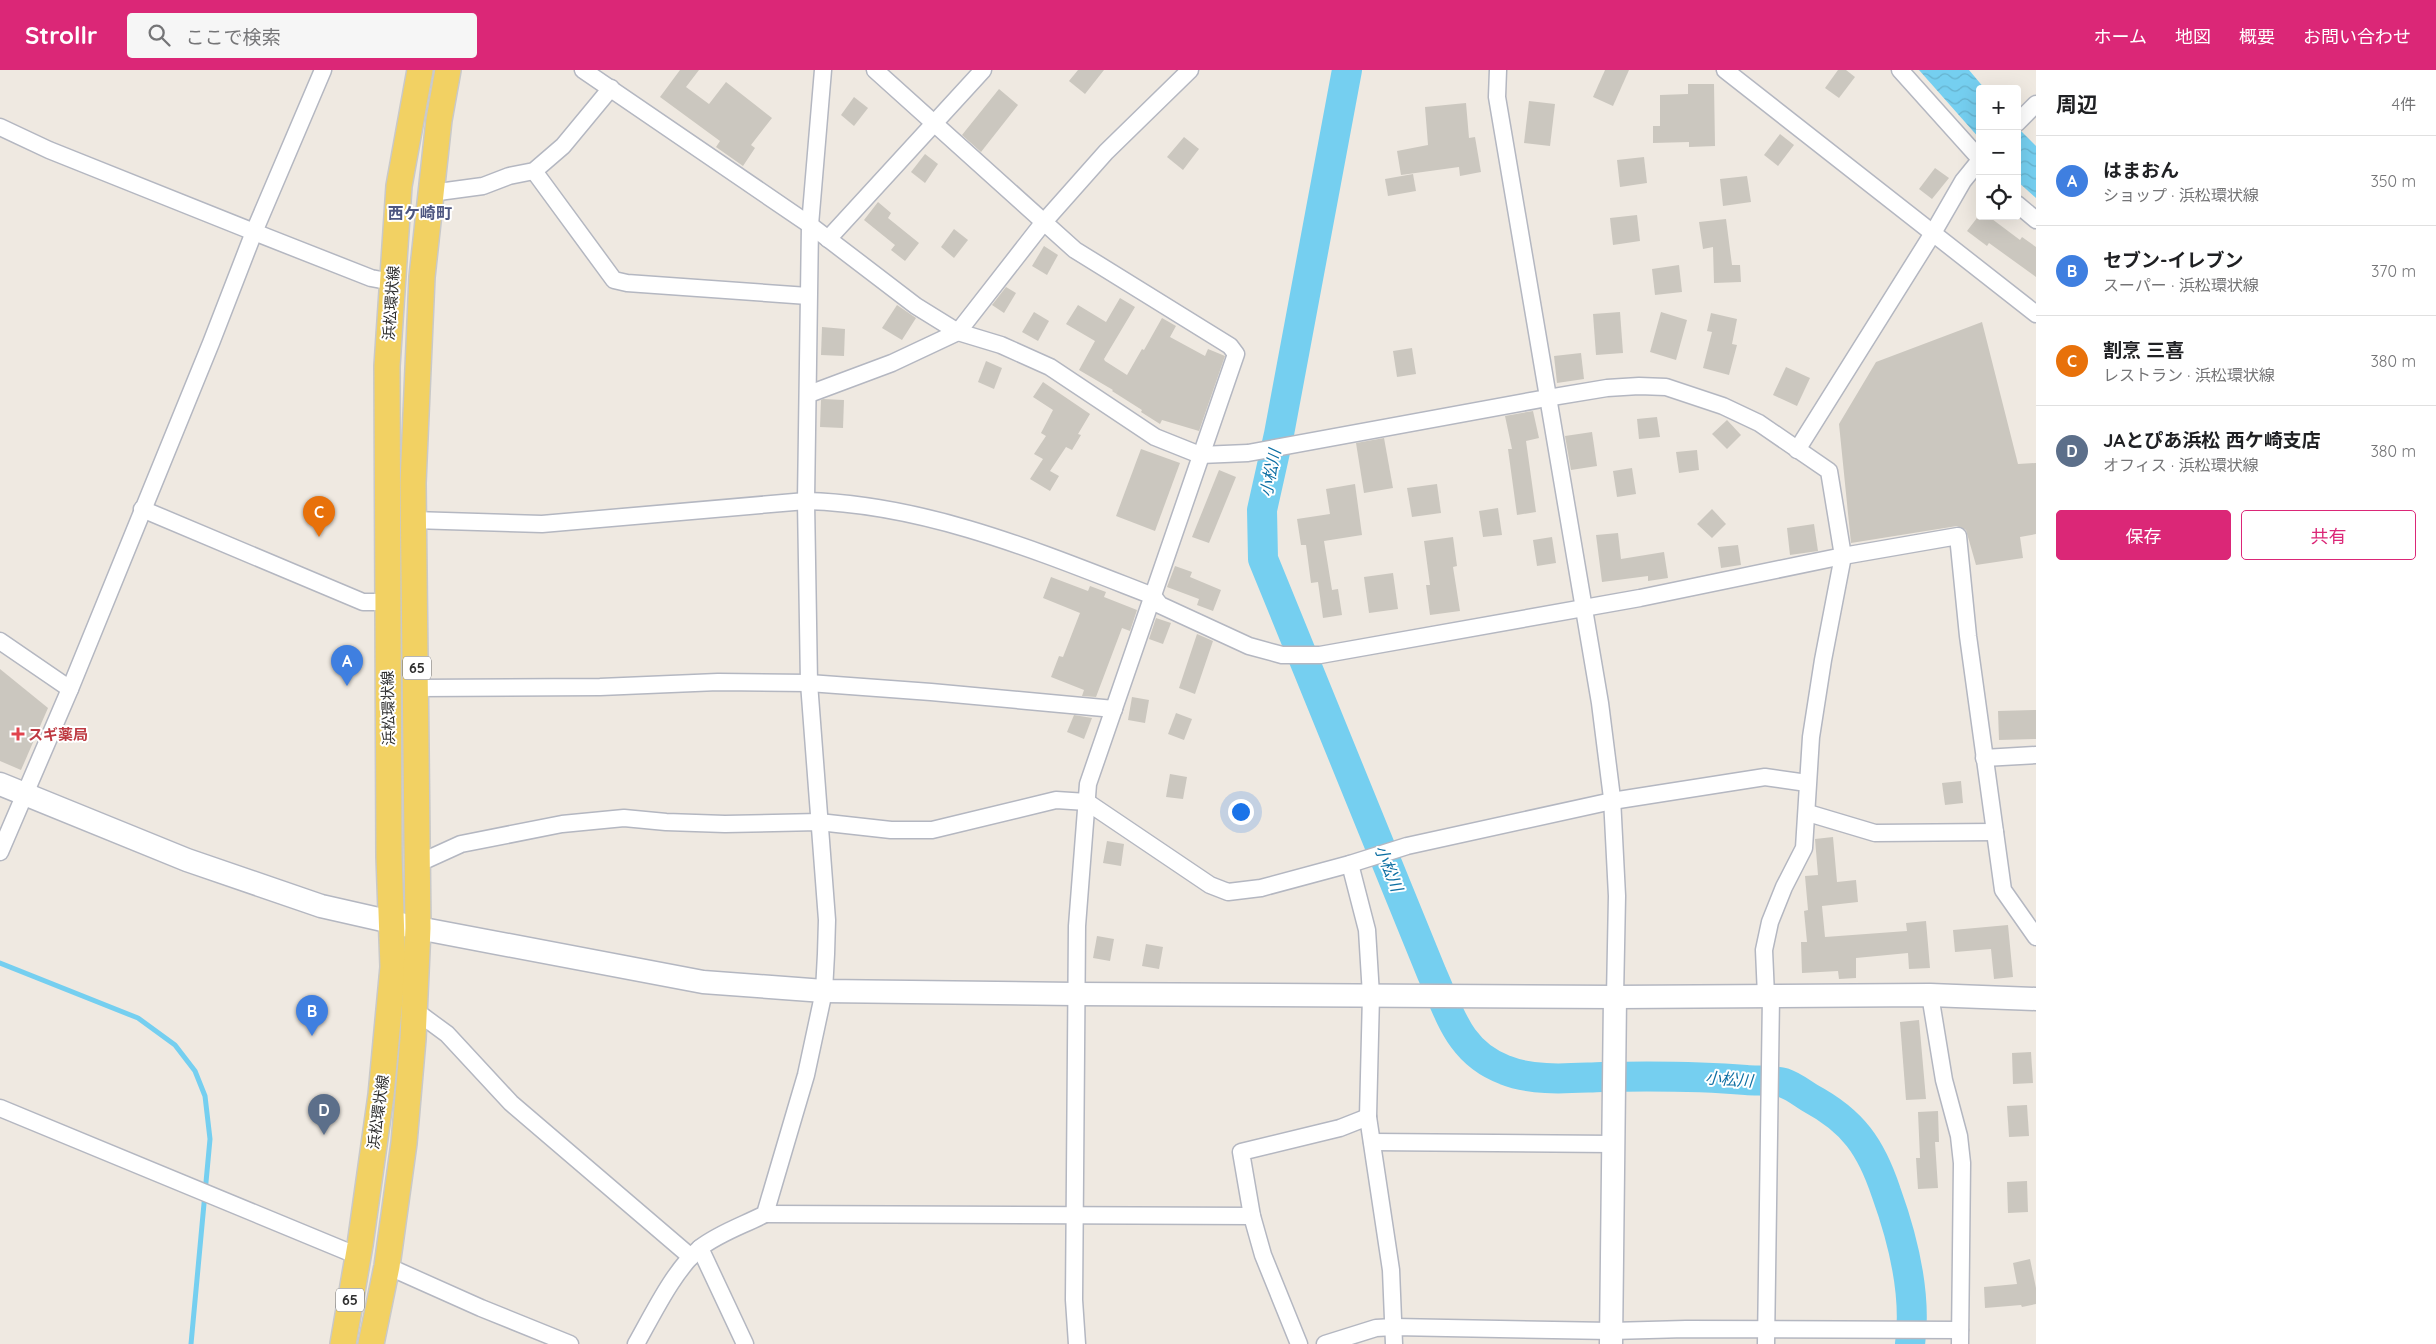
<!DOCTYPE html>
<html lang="ja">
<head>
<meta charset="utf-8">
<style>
	:root { --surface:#fff; --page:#f6f6f6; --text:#202124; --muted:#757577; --line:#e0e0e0; --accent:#db2777 }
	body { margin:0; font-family:Quicksand,"Noto Sans JP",sans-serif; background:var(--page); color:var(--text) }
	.controls { position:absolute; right:15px; top:15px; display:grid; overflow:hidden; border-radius:5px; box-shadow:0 5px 20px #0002 }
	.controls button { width:45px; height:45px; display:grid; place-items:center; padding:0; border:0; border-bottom:1px solid var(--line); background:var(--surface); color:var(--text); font:25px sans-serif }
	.you { position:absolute; left:1240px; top:741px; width:18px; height:18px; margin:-12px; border:4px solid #fff; border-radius:50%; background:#1a73e8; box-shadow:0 0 0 8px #1a73e833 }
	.badge { display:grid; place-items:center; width:32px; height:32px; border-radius:50%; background:var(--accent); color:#fff; font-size:16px; font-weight:700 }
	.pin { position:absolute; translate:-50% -41px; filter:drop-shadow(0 1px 2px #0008) }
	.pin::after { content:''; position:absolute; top:26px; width:18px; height:15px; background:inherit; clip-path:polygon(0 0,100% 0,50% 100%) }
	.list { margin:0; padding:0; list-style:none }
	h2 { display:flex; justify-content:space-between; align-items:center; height:65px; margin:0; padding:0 20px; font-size:21px }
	h2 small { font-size:16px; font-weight:400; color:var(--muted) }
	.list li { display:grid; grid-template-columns:32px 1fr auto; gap:15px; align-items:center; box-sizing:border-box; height:90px; padding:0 20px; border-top:1px solid var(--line) }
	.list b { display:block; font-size:19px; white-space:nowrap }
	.list p { margin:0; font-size:16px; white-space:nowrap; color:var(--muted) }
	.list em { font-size:16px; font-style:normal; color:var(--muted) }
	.actions { display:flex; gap:10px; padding:15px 20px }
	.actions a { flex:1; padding:11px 0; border:1px solid var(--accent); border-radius:5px; text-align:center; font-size:18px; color:var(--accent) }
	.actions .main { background:var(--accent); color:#fff }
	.icon { flex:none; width:28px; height:28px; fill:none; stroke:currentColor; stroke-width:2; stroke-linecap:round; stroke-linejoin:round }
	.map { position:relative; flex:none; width:2036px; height:1274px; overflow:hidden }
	header { display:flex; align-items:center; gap:30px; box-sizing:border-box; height:70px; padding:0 25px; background:var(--accent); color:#fff }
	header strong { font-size:24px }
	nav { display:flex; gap:28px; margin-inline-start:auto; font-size:18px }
	.search { width:350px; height:45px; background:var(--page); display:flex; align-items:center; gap:12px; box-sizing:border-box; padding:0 18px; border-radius:5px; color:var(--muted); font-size:19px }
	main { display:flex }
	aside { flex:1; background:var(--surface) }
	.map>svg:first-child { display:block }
	.water { fill:url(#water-waves) }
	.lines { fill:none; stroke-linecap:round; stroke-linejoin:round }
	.stream { stroke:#75cff0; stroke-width:5 }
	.river { stroke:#75cff0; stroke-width:30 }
	.building { fill:#cbc7bf }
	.street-casing { stroke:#b4b7c1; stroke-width:19 }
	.secondary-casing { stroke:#b4b7c1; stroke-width:25 }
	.primary-casing { stroke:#c9c9c9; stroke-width:28 }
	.street { stroke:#fff; stroke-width:16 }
	.secondary { stroke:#fff; stroke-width:22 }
	.primary { stroke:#f2d163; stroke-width:25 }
	.health-dot { fill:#e0444e; stroke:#fff; stroke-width:2 }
	.labels { text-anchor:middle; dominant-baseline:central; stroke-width:4; stroke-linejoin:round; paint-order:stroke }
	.shield { fill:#fff; stroke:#6d6d6d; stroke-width:1 }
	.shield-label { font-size:14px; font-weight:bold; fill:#2e2e2e }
	.street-label { font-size:15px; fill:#2e2e2e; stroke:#fff }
	.health-label { font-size:15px; font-weight:bold; fill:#be3a42; stroke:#fff; text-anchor:start }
	.neighbourhood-label { font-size:16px; font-weight:bold; fill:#4d5680; stroke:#fff }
	.water-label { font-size:16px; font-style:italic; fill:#0d6fa3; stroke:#fff }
</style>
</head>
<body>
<header>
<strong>Strollr</strong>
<div class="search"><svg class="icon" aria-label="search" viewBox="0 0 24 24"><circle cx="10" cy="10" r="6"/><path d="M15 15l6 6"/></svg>ここで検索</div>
<nav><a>ホーム</a><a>地図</a><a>概要</a><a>お問い合わせ</a></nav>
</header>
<main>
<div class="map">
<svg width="2036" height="1274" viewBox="0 0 2036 1274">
	<defs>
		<pattern id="water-waves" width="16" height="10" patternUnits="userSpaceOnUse" patternTransform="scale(1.25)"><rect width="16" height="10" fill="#75cff0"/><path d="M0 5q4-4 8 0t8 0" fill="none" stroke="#66b2ce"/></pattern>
	</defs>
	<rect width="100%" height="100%" fill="#efe9e1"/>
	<g class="water">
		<path d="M1919 0H1969L1985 19H1980V69Z"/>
		<path d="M2017 57 2036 76V128L2017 111Z"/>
	</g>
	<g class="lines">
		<path class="stream" d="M0 893 138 948 175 975 195 1001 205 1026 210 1069 191 1274"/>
		<path class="river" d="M1347 0 1279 364 1262 440 1263 489 1432 904C1450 944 1459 983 1505 1000 1535 1012 1571 1008 1602 1007 1651 1006 1698 1006 1746 1010 1758 1011 1773 1010 1784 1013 1793 1016 1802 1023 1810 1028 1853 1051 1871 1077 1886 1122 1903 1169 1917 1224 1910 1274"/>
	</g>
	<g class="building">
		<path d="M680 0H699L686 17 709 34 726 12 772 48 751 75 755 78 743 96 716 77 720 71 660 27Z"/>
		<path d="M1078 0H1104L1085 24 1069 11Z"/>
		<path d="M1605 0H1629L1613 36 1593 27Z"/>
		<path d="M1838 0H1846L1855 7 1839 28 1825 18Z"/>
		<path d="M1688 14H1714L1715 76 1689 77V72L1653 73V56H1660V25L1688 24Z"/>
		<path d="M999 19 1018 35 981 82 962 65Z"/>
		<path d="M854 27 868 38 854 56 841 45Z"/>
		<path d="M1529 31 1555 34 1550 76 1524 73Z"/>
		<path d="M1466 33 1469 68 1475 67 1481 102 1460 106 1459 97 1401 105 1397 81 1428 75 1425 37Z"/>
		<path d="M1780 64 1794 75 1778 96 1764 85Z"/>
		<path d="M1184 67 1199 79 1183 100 1167 87Z"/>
		<path d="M925 84 938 94 925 113 911 102Z"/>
		<path d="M1644 87 1647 113 1620 117 1617 90Z"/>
		<path d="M1935 98 1949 108 1932 129 1919 119Z"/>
		<path d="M1413 104 1416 121 1388 126 1385 109Z"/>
		<path d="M1747 106 1751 132 1723 136 1720 109Z"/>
		<path d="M878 132 891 143 888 148 919 173 905 191 891 180 895 175 864 150Z"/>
		<path d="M1980 144V146H1988L2020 170 2022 167 2036 177V207L1989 173 1987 176 1967 161Z"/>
		<path d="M1637 145 1640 171 1613 175 1610 148Z"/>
		<path d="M1726 149 1732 195H1740L1741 212 1714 213 1713 177 1703 179 1699 152Z"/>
		<path d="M954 159 968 170 954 188 941 177Z"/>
		<path d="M1044 176 1058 185 1047 205 1032 196Z"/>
		<path d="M1679 195 1682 222 1655 225 1652 199Z"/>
		<path d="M1006 217 1016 223 1004 243 992 235Z"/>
		<path d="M1120 228 1135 237 1104 289 1105 291 1127 305 1142 279 1144 280 1162 248 1176 256 1170 267 1205 286 1208 279 1225 286 1199 361 1162 350 1160 354 1141 342 1142 340 1112 321 1113 320 1079 300 1095 271 1066 254 1078 235 1106 252Z"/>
		<path d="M897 235 916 248 902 270 882 258Z"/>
		<path d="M1034 242 1049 251 1038 271 1022 262Z"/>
		<path d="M1620 242 1623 283 1596 285 1593 244Z"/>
		<path d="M1661 242 1687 250 1676 290 1650 282Z"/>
		<path d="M1711 243 1737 249 1732 274 1737 275 1729 305 1703 298 1712 262 1707 261Z"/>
		<path d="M1982 252 2018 394 2036 393V464L2020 467 2023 488 1976 495 1966 460 1957 456 1851 473 1839 354 1876 292Z"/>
		<path d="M822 257 845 259 844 286 821 285Z"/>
		<path d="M1412 278 1416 304 1397 307 1393 281Z"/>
		<path d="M1581 283 1584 309 1557 313 1554 286Z"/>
		<path d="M986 291 1002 298 994 319 978 312Z"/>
		<path d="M1786 297 1810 308 1797 336 1773 325Z"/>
		<path d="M1043 312 1090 344 1078 364 1081 365 1072 380 1066 377 1050 401 1059 406 1050 421 1030 409 1043 389 1034 384 1046 366 1041 363 1053 340 1033 327Z"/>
		<path d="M823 329 844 330 843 358 820 357 821 330Z"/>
		<path d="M1533 341 1539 368 1526 371 1536 442 1517 445 1508 379H1512L1505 346Z"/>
		<path d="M1657 347 1660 367 1639 369 1637 349Z"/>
		<path d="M1727 350 1741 365 1727 379 1712 364Z"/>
		<path d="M1592 362 1597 396 1571 400 1565 366Z"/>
		<path d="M1384 368 1393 418 1364 423 1356 373Z"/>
		<path d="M1141 379 1180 393 1155 461 1116 446Z"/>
		<path d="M1697 380 1699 400 1679 403 1676 382Z"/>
		<path d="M1632 398 1636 424 1617 427 1613 401Z"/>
		<path d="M1219 400 1236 407 1209 473 1192 467Z"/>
		<path d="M1355 414 1362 465 1324 471 1332 520 1338 519 1342 545 1323 548 1318 512 1311 513 1306 475H1301L1297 449 1330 444 1326 419Z"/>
		<path d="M1437 414 1441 443 1412 447 1407 418Z"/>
		<path d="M1498 438 1502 465 1483 467 1479 441Z"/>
		<path d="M1712 439 1726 454 1712 468 1697 454Z"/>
		<path d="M1814 454 1818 481 1790 485 1787 458Z"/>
		<path d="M1618 463 1621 489 1664 482 1668 508 1648 511V506L1602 512 1596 465Z"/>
		<path d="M1453 467 1457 496 1453 497 1460 541 1430 545 1426 515H1430L1424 471Z"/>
		<path d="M1552 467 1556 493 1537 496 1533 470Z"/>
		<path d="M1738 475 1741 495 1721 498 1718 477Z"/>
		<path d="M1175 496 1192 502 1190 507 1221 520 1213 541 1197 535 1199 529 1167 517Z"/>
		<path d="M1393 503 1398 539 1369 543 1364 507Z"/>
		<path d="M1051 507 1088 521 1090 516 1106 522 1104 527 1137 540 1130 561 1122 558 1096 627 1082 626 1084 620 1051 607 1059 586 1063 587 1080 543 1043 528Z"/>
		<path d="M1156 548 1171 553 1163 574 1149 569Z"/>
		<path d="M1197 564 1213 571 1195 624 1179 618Z"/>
		<path d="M0 599 48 638 21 700 0 691Z"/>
		<path d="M1132 627 1149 630 1145 653 1128 650Z"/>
		<path d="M2036 640V669L1999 670 1998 641Z"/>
		<path d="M1176 643 1192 649 1184 670 1168 664Z"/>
		<path d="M1074 645 1092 648 1084 669 1067 662Z"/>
		<path d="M1170 704 1187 707 1183 729 1166 727Z"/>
		<path d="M1961 711 1963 733 1945 735 1942 713Z"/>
		<path d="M1833 767 1837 812 1856 810 1858 832 1822 836 1825 867 1907 861 1906 853 1926 851 1930 898 1909 899 1908 883 1856 888V908L1839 909 1838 901 1802 903 1801 872H1807L1804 841 1808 840 1805 806 1818 805 1815 769Z"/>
		<path d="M1107 771 1124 774 1121 796 1103 793Z"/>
		<path d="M2008 855 2013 907 1994 909 1991 879 1955 882 1953 860Z"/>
		<path d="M1097 866 1114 869 1110 891 1093 888Z"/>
		<path d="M1146 874 1163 877 1159 899 1142 896Z"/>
		<path d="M1919 950 1926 1029 1906 1030 1900 952Z"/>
		<path d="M2031 982 2033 1013 2013 1014 2012 983Z"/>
		<path d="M2027 1035 2029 1066 2009 1067 2007 1036Z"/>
		<path d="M1938 1041 1939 1072H1935L1938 1118 1918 1119 1916 1088H1920L1918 1042Z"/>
		<path d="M2027 1111 2028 1142 2008 1143 2007 1112Z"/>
		<path d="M2030 1189 2036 1218V1234L2022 1237 2021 1235 1985 1238 1984 1217 2017 1214 2013 1193Z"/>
	</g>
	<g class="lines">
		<defs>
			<g id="street">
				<path d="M583 0 810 155 916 236 958 262 1001 275 1050 297 1155 367 1200 385 1248 383 1547 328 1607 318 1639 316 1666 317 1723 336 1759 353 1829 401 1843 486 1823 590 1811 667 1804 778 1784 817 1770 852 1764 880 1766 926"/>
				<path d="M875 0 1075 180 1230 276 1236 284 1088 714 1077 856 1074 1230 1077 1274"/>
				<path d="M1498 0 1497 27 1600 633 1612 728 1617 826 1615 927"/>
				<path d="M1725 0 2036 244"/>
				<path d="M1900 0 1980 89"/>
				<path d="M2017 53 2036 34"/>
				<path d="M0 57 49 80 254 162 371 208 392 212"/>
				<path d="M534 101 614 210 627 213 808 226"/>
				<path d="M431 123 483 116 509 106 534 101 563 76 611 18"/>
				<path d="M2017 134 2036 150"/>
				<path d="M828 169 983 0"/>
				<path d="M809 324 892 293 958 262 1043 153 1106 82 1190 0"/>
				<path d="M1797 380 1933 163 1963 111 1980 90"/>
				<path d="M142 439 363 532H387"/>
				<path d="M413 450 542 454 806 431C927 434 1042 483 1153 526L1160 535 1249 576 1282 585H1320L1640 528 1843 486 1958 466 1968 566 2003 820 2036 867"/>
				<path d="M0 571 70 619"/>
				<path d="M417 618 600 617 718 612 809 613 931 622 1114 639"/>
				<path d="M1984 688 2036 685"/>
				<path d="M1808 743 1875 763 1995 762"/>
				<path d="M0 782 70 619 211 273 254 162 323 0"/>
				<path d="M417 794 461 774 562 754 624 748 666 752 725 754 819 752 891 760H932L1056 730 1087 732 1210 815 1228 822 1261 818 1350 794 1407 776 1612 731 1765 707 1807 713"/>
				<path d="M1350 794 1367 860 1371 925 1368 1047 1391 1200 1394 1274"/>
				<path d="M1930 925 1944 1010 1959 1066 1962 1093 1960 1274"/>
				<path d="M413 939 447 964 511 1033 691 1187"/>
				<path d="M0 1038 358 1186"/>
				<path d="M1372 1072 1613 1074"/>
				<path d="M765 1144 1252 1146"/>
				<path d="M700 1178 745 1274"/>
				<path d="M387 1196 481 1238 570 1274"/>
				<path d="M636 1274C653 1244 674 1200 700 1178 719 1163 744 1155 765 1144L806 1005 824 921 826 884 827 850 809 613 806 431 810 155 823 0"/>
				<path d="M1299 1274 1263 1185 1252 1146 1241 1082 1340 1058 1368 1047"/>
				<path d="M1325 1274 1376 1258 1394 1257 1611 1261 1686 1259 1960 1260"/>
				<path d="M1766 1274 1771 926"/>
			</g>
			<g id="secondary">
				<path d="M0 714 187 790 321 836 418 858 703 912 824 921 1075 924 1615 927 1930 925 2036 929"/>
				<path d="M1611 1274 1615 927"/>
			</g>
			<g id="primary">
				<path d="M343 1274 360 1175 381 1025 393 897 389 787 387 296 399 116 420 0"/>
				<path d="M371 1274 387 1196 404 1073 413 969 418 858 413 413 422 207 439 50 448 0"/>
			</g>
		</defs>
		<use href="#street" class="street-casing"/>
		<use href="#secondary" class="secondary-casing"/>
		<use href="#primary" class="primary-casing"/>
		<use href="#street" class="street"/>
		<use href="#secondary" class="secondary"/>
		<use href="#primary" class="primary"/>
	</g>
	<path class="health-dot" d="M15.5 656.5h5v5h5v5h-5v5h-5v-5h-5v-5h5z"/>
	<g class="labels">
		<g class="shield">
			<rect x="403" y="586.5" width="28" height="23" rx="4"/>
			<rect x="336" y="1218.5" width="28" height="23" rx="4"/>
		</g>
		<g class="shield-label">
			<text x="417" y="598">65</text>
			<text x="350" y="1230">65</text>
		</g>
		<g class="street-label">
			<text transform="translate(391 233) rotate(-86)">浜松環状線</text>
			<text transform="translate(388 638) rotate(-91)">浜松環状線</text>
			<text transform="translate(378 1042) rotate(-82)">浜松環状線</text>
		</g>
		<g class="health-label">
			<text x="28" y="664">スギ薬局</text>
		</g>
		<g class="neighbourhood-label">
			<text x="420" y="143">西ケ崎町</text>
		</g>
		<g class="water-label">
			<text transform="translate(1270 403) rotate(-79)">小松川</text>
			<text transform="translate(1389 798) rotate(68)">小松川</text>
			<text transform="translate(1729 1009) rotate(4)">小松川</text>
		</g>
	</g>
</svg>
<div class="controls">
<button>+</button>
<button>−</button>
<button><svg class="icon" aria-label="locate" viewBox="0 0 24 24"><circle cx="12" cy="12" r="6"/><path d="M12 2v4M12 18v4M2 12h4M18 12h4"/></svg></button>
</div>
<div class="you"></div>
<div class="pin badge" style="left:347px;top:616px;background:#3f7fe0">A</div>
<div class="pin badge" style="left:312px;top:966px;background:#3f7fe0">B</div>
<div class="pin badge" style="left:319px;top:467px;background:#e8710a">C</div>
<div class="pin badge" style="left:324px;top:1065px;background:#5c6f8a">D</div>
</div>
<aside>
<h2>周辺<small>4件</small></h2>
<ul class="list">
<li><span class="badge" style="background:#3f7fe0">A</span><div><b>はまおん</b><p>ショップ · 浜松環状線</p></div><em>350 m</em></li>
<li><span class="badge" style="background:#3f7fe0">B</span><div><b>セブン-イレブン</b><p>スーパー · 浜松環状線</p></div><em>370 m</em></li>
<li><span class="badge" style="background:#e8710a">C</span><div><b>割烹 三喜</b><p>レストラン · 浜松環状線</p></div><em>380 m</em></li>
<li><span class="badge" style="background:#5c6f8a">D</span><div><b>JAとぴあ浜松 西ケ崎支店</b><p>オフィス · 浜松環状線</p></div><em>380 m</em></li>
</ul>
<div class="actions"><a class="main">保存</a><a>共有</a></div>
</aside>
</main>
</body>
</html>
